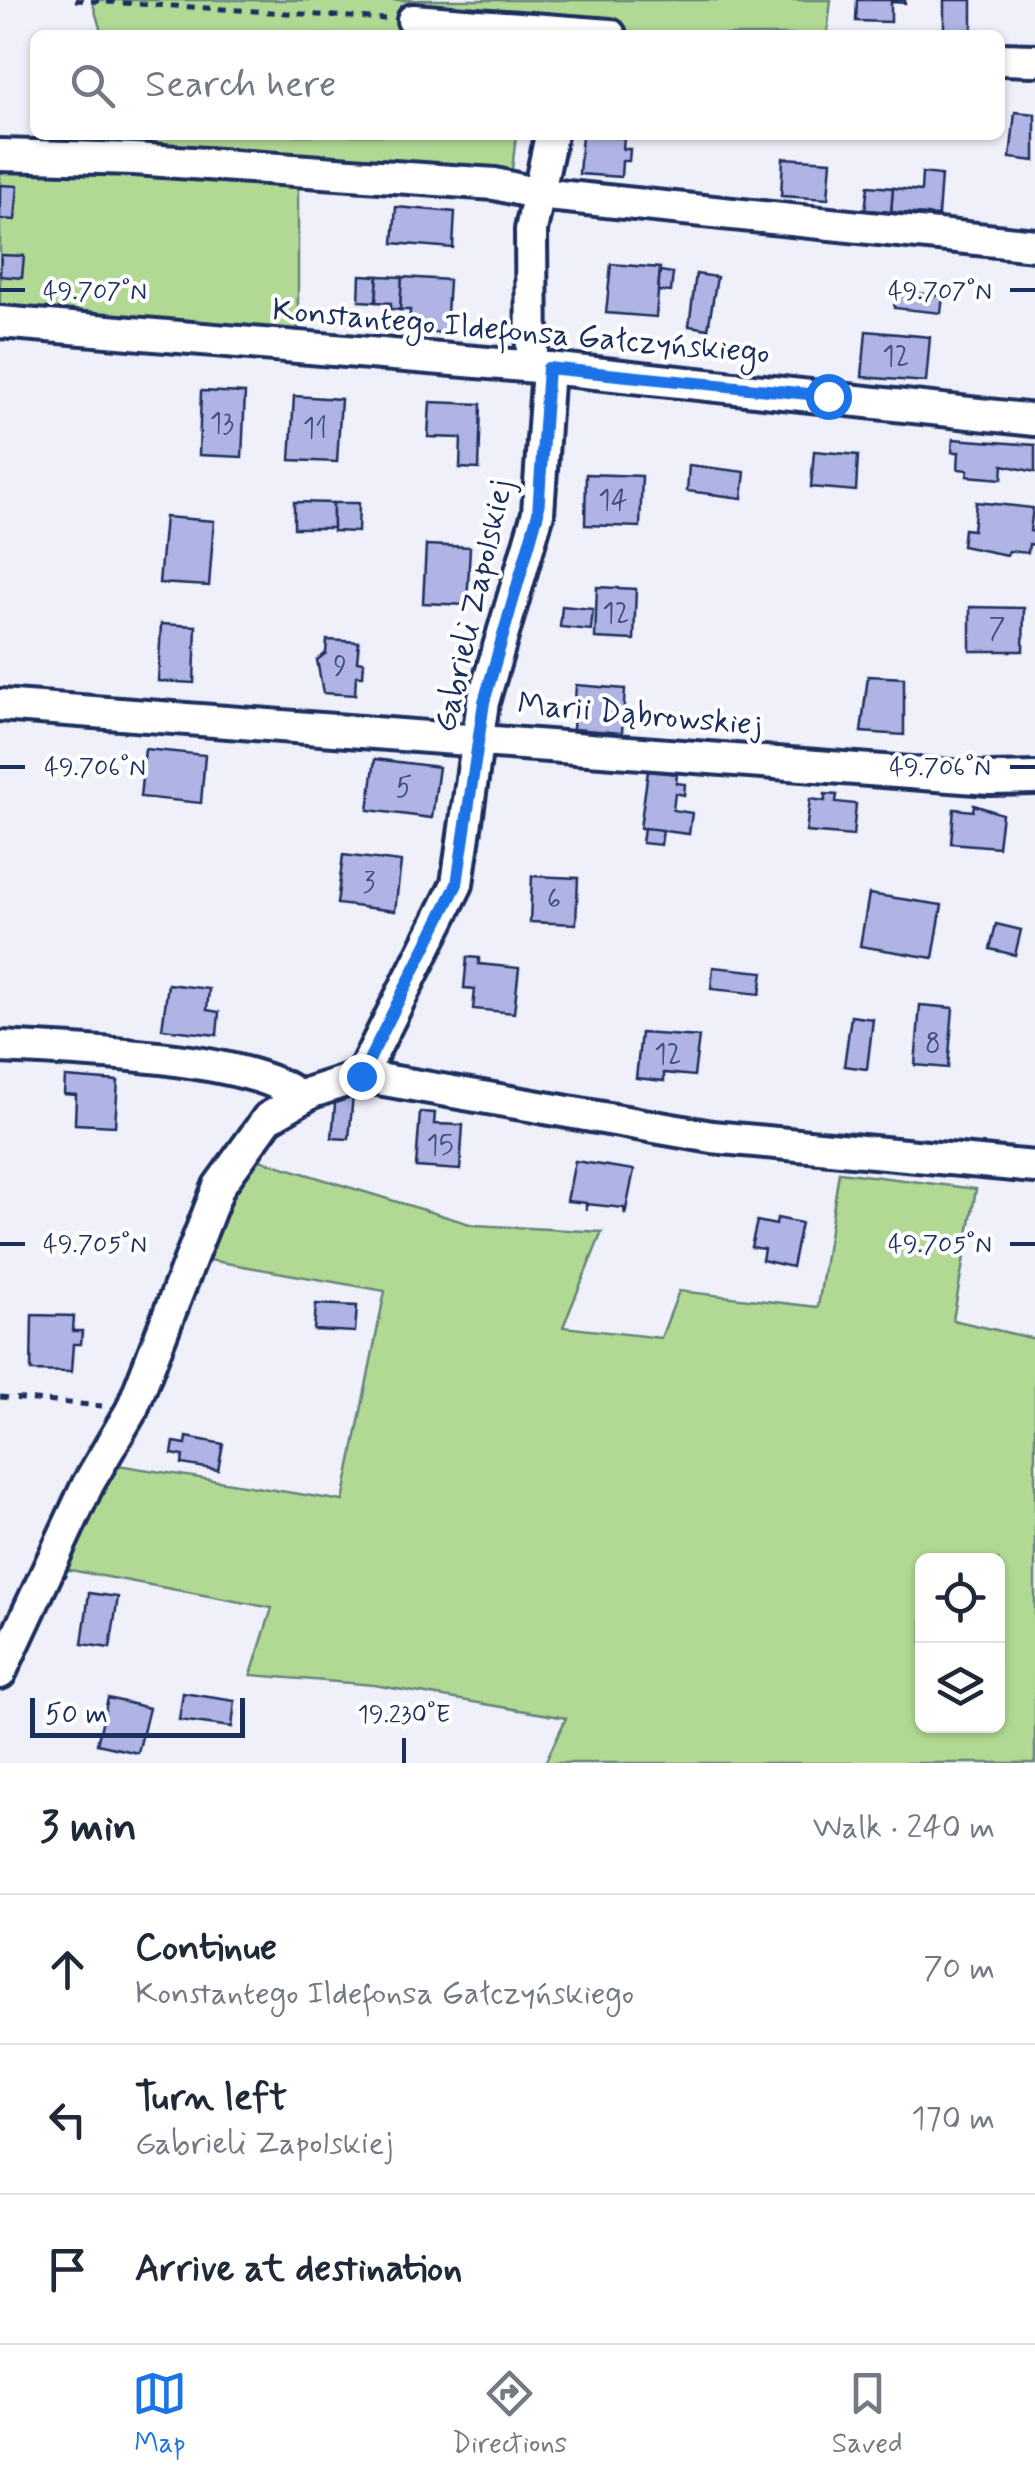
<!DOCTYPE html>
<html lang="en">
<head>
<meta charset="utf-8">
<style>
	:root { --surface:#fff; --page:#f2f2f3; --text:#1f2937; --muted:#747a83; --line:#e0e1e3; --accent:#1a73e8 }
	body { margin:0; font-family:Mynerve,sans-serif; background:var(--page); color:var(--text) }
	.controls { position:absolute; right:30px; bottom:30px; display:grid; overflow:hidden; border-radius:15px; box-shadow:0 2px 8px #0004 }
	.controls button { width:90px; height:90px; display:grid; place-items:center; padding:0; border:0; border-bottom:2px solid var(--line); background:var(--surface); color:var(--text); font:50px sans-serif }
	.scale { position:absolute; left:30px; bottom:25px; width:215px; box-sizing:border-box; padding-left:10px; border:5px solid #1b2f5e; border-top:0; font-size:28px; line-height:35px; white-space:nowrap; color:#1b2f5e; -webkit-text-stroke:8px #fff; paint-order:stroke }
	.stop { position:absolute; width:30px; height:30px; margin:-22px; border:8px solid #1a73e8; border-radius:50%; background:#fff }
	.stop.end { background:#1a73e8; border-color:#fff; box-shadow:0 2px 10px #0008 }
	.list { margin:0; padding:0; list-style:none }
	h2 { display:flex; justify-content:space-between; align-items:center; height:130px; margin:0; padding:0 40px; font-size:42px }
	h2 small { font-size:32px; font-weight:400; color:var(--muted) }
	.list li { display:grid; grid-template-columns:65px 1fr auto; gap:30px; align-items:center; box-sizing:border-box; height:150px; padding:0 40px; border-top:2px solid var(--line) }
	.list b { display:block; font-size:38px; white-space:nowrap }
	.list p { margin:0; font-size:32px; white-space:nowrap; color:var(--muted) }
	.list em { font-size:32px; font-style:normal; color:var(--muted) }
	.icon { flex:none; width:55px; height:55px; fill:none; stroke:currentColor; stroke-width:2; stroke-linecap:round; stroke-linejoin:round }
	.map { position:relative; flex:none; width:1035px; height:1763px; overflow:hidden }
	.search { position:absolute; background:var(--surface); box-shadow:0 2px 8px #0004; left:30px; right:30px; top:30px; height:110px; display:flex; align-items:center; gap:25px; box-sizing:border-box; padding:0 35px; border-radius:15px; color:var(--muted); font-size:38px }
	.sheet { height:580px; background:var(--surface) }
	nav { display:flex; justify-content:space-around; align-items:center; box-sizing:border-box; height:140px; border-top:2px solid var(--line); background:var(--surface); font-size:28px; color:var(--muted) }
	nav a { display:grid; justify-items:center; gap:5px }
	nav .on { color:var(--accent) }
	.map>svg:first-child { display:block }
	.green { fill:#b2d994; stroke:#668479; stroke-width:2.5; fill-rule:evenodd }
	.building { fill:#b0b4e5; stroke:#1b2f5e; stroke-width:2.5 }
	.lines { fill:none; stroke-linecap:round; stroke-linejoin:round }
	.minor-casing { stroke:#1b2f5e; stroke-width:38 }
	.path { stroke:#1b2f5e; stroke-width:5; stroke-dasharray:8 8; stroke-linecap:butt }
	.minor { stroke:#fff; stroke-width:30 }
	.route { stroke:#1a73e8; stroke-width:12 }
	.ticks { fill:none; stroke:#1b2f5e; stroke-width:4 }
	.labels { text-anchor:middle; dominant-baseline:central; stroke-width:8; stroke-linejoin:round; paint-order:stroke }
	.number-label { font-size:28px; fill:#405080 }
	.street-label { font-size:32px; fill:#1b2f5e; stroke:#fff }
	.ticks-label { font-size:25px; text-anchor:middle; fill:#1b2f5e; stroke:#fff; stroke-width:8; stroke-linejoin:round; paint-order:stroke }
</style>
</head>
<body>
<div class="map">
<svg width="1035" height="1763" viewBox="0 0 1035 1763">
	<rect width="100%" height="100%" fill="#eff0fa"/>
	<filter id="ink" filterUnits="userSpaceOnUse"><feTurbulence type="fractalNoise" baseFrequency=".01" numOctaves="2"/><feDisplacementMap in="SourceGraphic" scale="20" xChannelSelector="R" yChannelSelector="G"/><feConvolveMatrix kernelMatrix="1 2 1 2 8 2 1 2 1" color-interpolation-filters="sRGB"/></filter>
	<g filter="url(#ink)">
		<g class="green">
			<path d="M92 0H831L827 35H102Z"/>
			<path d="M128 135H516L510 188 298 171V346L0 322V155L134 158Z"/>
			<path d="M240 1154 473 1225 602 1232 563 1327 661 1338 679 1291 818 1307 839 1172 976 1189 953 1320 1035 1339V1763H545L566 1718 374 1685 251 1675 272 1608 60 1568 118 1465 343 1501 385 1291 192 1257ZM922 1560H998V1726H922Z"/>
		</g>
		<g class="building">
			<path d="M857 0H905V3L891 2V22L856 21Z"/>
			<rect x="944" y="0" width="28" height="35"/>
			<path d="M1015 112 1035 114V161L1010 158Z"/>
			<path d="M582 135 624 138 623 149H630L629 161H622L621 177 579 174Z"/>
			<path d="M783 158 831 161 828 199 781 196Z"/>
			<path d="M922 173 941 175 938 216 891 212 893 188 921 191Z"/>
			<path d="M0 185 18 186 15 220 0 219Z"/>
			<path d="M868 186 893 188 891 212 865 210Z"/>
			<path d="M396 207 455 212 453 248 393 243Z"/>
			<path d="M1 255 24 256 22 278 0 276Z"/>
			<path d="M611 264 660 268 656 317 606 313Z"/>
			<path d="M660 271 673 273 671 292 658 291Z"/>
			<path d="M696 274 717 277 708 329 689 326Z"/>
			<path d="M360 275 378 276 376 302 359 301Z"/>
			<path d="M378 276 402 277 400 310 391 309V303L376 302Z"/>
			<path d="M402 277 449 280 446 333 409 331 410 310H400Z"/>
			<path d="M896 291 943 296 941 313 894 308Z"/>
			<path d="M866 331 930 337 926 382 862 377Z"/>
			<path d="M201 391 245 393 242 457 199 455Z"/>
			<path d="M294 396 341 399 337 462 290 460Z"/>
			<path d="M430 402 481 404 479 469 460 468 461 438 428 437Z"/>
			<path d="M953 439 1035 445V472L1003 465 1002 479 967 476 968 470 958 469 959 452H952Z"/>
			<path d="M814 451 858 455 856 491 811 487Z"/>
			<path d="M689 465 745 472 742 498 687 491Z"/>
			<path d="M586 474 642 476 640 527 585 525Z"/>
			<path d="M294 502 333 503V528H294Z"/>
			<path d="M976 502 1033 508 1030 531 1035 532V545L1029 544 1028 553 1009 551 1007 555 962 546 964 529 973 530Z"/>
			<path d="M333 503H359L358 532 333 531Z"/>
			<path d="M165 517 214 521 209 586 159 583Z"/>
			<path d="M426 545 470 547 467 605 423 603Z"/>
			<path d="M597 587 636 589 634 640 595 638Z"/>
			<path d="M562 606 593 609 591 630 560 627Z"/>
			<path d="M970 607 1024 608 1023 651H970Z"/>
			<path d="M161 624 196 626 194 683 158 681Z"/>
			<path d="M327 640 359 642 357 661 364 662 363 676H356L355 695 323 693 317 660 326 653Z"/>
			<path d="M868 676 904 678V735L861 732Z"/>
			<path d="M576 685 625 689 622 733 573 729Z"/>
			<path d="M145 749 205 755 201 803 140 797Z"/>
			<path d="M375 759 439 767 432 818 368 810Z"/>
			<path d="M648 771 677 774 676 783 685 784 684 795 675 793 673 810 692 813 689 834 640 828Z"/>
			<path d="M825 794 837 795 836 802 856 804 853 836 806 832 810 799 825 801Z"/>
			<path d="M974 805 1002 814 998 847 951 843 954 809 973 811Z"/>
			<path d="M644 828 663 830 661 845 642 843Z"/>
			<path d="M343 855 401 862 395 911 337 904Z"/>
			<path d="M532 876 578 878 576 924 530 922Z"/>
			<path d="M869 894 942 905 933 958 860 946Z"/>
			<path d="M996 924 1021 930 1015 955 990 949Z"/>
			<path d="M467 957 479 958V964L519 968 514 1013 473 1009 475 989 464 988Z"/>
			<path d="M713 967 763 972 760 994 711 989Z"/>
			<path d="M168 984 209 989 207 1010 219 1012 217 1035 162 1029Z"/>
			<path d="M920 1005 953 1008 948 1068 915 1065Z"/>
			<path d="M851 1016 873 1019 867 1069 844 1066Z"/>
			<path d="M641 1033 699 1037 694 1076 664 1073V1081L636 1078Z"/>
			<path d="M65 1077 118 1081 115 1126 75 1124 76 1095 64 1094Z"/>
			<path d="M336 1093 353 1095 349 1139 332 1138Z"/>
			<path d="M420 1112 435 1113 434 1124 463 1125 460 1170 416 1167Z"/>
			<path d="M575 1161 634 1170 625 1215 624 1208 587 1204 586 1210V1203L567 1201Z"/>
			<path d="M777 1218 801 1223 792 1267 762 1260 764 1249 751 1247 757 1221 776 1225Z"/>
			<path d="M316 1304 357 1306 355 1332 314 1330Z"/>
			<path d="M32 1315 74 1316 73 1331H82L81 1344H73L71 1372 31 1371Z"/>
			<path d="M187 1437 223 1444 218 1470 182 1464 183 1456 172 1454 174 1442 186 1444Z"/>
			<path d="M89 1593 118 1597 110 1648 82 1644Z"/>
			<path d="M183 1693 235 1701 232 1727 179 1720Z"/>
			<path d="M108 1698 149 1708 138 1753 97 1744Z"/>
		</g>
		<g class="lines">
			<defs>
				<g id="minor">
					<path d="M413 20 610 35"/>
					<path d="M1000 59 1035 60"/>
					<path d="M0 155 134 159 495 184 538 194 1035 245"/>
					<path d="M0 322 548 368 1035 420"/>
					<path d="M532 366 531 230 551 135"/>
					<path d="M0 705 990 779 1035 778"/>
					<path d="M0 1047C69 1051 253 1055 301 1098"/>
					<path d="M361 1076 457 884 483 702 538 513 548 368"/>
					<path d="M0 1673 88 1484 132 1409 219 1186 268 1118 312 1092 361 1076 712 1137 1035 1167"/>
				</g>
			</defs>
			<use href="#minor" class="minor-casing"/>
			<g class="path">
				<path d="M75 0 385 19"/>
				<path d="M0 1397 102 1406"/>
			</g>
			<use href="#minor" class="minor"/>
		</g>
	</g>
	<g class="lines" filter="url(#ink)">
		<path class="route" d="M361 1076 457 884 484 702 538 513 548 368 828 396"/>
	</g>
	<path class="ticks" d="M0 290H25M1010 290H1035M0 767H25M1010 767H1035M0 1244H25M1010 1244H1035M404 1738V1763"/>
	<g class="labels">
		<g class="number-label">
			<text x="896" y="357">12</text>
			<text x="222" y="424">13</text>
			<text x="315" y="429">11</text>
			<text x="613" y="501">14</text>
			<text x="616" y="614">12</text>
			<text x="997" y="629">7</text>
			<text x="340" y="667">9</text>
			<text x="404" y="788">5</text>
			<text x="369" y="883">3</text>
			<text x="554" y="900">6</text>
			<text x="933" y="1044">8</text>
			<text x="668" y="1055">12</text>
			<text x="440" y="1146">15</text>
		</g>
		<g class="street-label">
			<text transform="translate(521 332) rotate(5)">Konstantego Ildefonsa Gałczyńskiego</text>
			<text transform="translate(474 606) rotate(-77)">Gabrieli Zapolskiej</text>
			<text transform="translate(640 715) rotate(5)">Marii Dąbrowskiej</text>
		</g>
	</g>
	<g class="ticks-label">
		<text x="95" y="299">49.707°N</text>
		<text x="940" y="299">49.707°N</text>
		<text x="95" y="775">49.706°N</text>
		<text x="940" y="775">49.706°N</text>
		<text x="95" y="1252">49.705°N</text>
		<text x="940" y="1252">49.705°N</text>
		<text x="404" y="1722">19.230°E</text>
	</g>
</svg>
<div class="controls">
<button><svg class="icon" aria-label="locate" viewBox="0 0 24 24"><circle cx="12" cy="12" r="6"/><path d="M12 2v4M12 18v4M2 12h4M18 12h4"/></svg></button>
<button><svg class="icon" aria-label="layers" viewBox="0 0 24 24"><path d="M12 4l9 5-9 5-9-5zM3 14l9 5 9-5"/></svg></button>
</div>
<div class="scale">50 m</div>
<div class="stop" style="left:828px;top:396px"></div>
<div class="stop end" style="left:361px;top:1076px"></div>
<div class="search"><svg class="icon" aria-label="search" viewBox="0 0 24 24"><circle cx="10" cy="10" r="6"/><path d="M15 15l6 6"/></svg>Search here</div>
</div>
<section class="sheet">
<h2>3 min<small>Walk · 240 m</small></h2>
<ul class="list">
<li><svg class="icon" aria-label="ahead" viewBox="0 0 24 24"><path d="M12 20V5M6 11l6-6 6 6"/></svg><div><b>Continue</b><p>Konstantego Ildefonsa Gałczyńskiego</p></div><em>70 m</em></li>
<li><svg class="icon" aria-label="left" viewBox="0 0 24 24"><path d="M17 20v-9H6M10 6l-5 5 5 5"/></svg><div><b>Turn left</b><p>Gabrieli Zapolskiej</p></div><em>170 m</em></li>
<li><svg class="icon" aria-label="arrive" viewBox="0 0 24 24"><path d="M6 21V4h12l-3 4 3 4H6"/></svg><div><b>Arrive at destination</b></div></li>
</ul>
</section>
<nav>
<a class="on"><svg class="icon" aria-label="map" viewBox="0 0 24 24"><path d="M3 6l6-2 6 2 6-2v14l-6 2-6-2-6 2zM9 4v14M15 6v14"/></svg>Map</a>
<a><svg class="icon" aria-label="directions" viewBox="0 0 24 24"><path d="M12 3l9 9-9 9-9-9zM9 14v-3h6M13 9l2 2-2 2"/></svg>Directions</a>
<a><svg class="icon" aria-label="saved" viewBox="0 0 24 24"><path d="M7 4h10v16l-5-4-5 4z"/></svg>Saved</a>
</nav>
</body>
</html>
